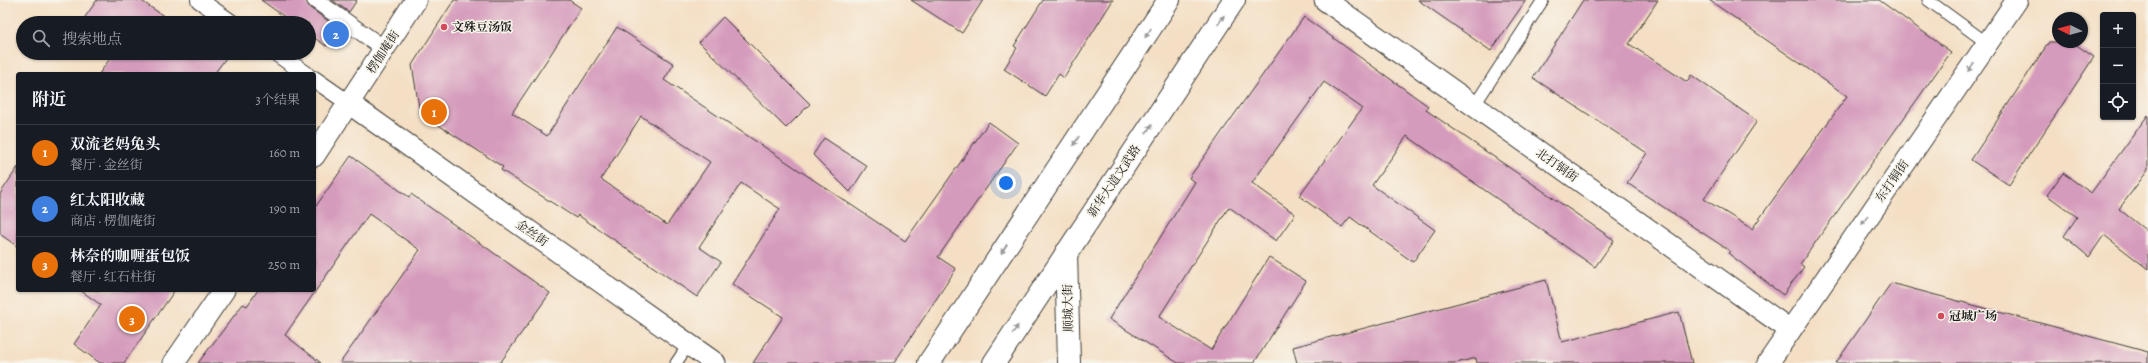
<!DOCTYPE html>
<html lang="zh">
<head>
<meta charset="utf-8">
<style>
	:root { --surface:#171b24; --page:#242831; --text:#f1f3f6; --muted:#9ea1a6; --line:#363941; --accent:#7c3aed }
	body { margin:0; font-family:Alegreya,"Noto Serif SC",serif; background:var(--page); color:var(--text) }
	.controls { position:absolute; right:12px; top:12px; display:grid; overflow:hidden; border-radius:4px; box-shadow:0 1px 3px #0004 }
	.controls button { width:36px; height:36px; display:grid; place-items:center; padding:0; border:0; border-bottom:1px solid var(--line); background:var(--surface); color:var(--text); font:20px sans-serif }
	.compass { position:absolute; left:2052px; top:12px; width:36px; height:36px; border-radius:50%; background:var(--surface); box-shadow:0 1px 3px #0004; rotate:275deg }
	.you { position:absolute; left:1006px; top:183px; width:14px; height:14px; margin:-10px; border:3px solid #fff; border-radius:50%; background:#1a73e8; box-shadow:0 0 0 6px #1a73e833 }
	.badge { display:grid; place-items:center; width:26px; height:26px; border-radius:50%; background:var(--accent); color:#fff; font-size:13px; font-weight:700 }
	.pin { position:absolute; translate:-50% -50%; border:2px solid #fff; box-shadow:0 1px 4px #0006 }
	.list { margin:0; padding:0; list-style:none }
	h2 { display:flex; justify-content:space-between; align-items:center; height:52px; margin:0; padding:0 16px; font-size:17px }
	h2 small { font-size:13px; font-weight:400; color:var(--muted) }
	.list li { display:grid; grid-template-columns:26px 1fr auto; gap:12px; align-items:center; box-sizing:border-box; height:56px; padding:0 16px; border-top:1px solid var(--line) }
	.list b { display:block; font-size:15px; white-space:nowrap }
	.list p { margin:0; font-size:13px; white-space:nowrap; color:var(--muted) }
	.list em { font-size:13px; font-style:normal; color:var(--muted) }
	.icon { flex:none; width:22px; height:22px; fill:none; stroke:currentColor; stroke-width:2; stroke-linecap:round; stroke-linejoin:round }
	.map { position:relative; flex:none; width:2148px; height:363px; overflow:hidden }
	.search { position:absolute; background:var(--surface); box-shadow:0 1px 3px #0004; left:16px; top:16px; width:300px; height:44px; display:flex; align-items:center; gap:10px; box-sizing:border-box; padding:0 14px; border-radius:22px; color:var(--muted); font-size:15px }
	.panel { position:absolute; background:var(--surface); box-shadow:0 1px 3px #0004; left:16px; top:72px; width:300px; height:220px; border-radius:4px }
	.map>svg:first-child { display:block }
	.building { fill:#d59bbc; fill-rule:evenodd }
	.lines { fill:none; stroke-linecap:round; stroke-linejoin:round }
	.service-casing { stroke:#3c3935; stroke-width:13 }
	.pedestrian-casing { stroke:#3c3935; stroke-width:18 }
	.minor-casing { stroke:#3c3935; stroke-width:23 }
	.secondary-casing { stroke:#3c3935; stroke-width:24 }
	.primary-casing { stroke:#3c3935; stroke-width:24 }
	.service { stroke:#fff; stroke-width:11 }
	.pedestrian { stroke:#fff; stroke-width:16 }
	.minor { stroke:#fff; stroke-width:21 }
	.secondary { stroke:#fff; stroke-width:22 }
	.primary { stroke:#fff; stroke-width:22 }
	.oneway { fill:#999 }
	.poi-dot { fill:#d1495b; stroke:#f7f3e8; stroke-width:1.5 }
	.labels { text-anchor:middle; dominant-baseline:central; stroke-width:3; stroke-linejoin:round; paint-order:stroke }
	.poi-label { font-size:12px; font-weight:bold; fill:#1c1c1c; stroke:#f7f3e8; text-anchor:start }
	.street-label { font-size:12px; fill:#1c1c1c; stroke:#f7f3e8 }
</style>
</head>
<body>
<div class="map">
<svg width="2148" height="363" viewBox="0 0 2148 363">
	<rect width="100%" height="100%" fill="#f7f3e8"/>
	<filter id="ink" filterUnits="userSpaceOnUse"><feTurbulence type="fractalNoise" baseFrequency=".025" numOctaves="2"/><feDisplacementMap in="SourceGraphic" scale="8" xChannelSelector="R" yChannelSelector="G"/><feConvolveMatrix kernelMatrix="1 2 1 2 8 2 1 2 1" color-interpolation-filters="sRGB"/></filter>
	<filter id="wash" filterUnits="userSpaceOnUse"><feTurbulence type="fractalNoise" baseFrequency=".012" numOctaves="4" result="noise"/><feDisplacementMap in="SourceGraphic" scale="16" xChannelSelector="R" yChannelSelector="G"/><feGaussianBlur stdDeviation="0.9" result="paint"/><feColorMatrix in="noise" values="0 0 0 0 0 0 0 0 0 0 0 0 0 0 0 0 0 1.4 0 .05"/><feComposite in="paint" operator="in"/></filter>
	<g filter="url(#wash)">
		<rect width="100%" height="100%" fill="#f4dfc4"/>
		<g id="blocks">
			<g class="building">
				<path d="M97 0H140L174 23H81Z"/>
				<path d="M261 0H306L310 8 338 28 326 46 309 34V23H293Z"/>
				<path d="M332 0H357L349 12Z"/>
				<path d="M454 0H569L581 8 512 113 547 136 617 27 674 64 664 80 905 241 989 122 1018 143 938 257 956 269 894 363H753L783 317 732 284 780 209 741 183 699 247 721 262 697 297 578 215 576 218 501 170 503 167 420 113 412 65ZM641 116 710 162 667 225 601 179Z"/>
				<path d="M911 0H983L962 33Z"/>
				<path d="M1043 0H1113L1064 78 1059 74 1045 96 1004 69 1017 48 1014 46Z"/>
				<path d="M1418 0H1526L1491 51Z"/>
				<path d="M1583 0H1658L1629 44 1687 82 1691 75 1757 121 1704 199 1752 229 1847 96 1709 0H1879L1951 52 1800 264 1804 267 1783 295 1728 253 1730 251 1627 183 1647 153 1533 78Z"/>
				<path d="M723 17 810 104 786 128 699 42Z"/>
				<path d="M1304 17 1428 106 1426 110 1614 240 1595 267 1407 136 1372 185 1435 230 1413 262 1350 217 1342 227 1299 196 1362 108 1324 82 1252 183 1295 214 1276 241 1229 207 1159 317 1211 350 1269 257 1306 281 1254 363H1178L1109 319 1195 182 1189 178Z"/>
				<path d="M2049 42H2072L2094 57 2009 185 1971 160Z"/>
				<path d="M114 53H218L226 58 214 74H99Z"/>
				<path d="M2148 115V170L2119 209 2148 232V269L2104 235 2089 257 2064 236 2077 217 2047 195 2063 173 2091 193Z"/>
				<path d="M824 138 867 166 850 192 813 155Z"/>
				<path d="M351 156 409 197 411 194 550 293 500 363H340L420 250 369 214 285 335 321 363H198L243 304 247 306 258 290H314V209Z"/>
				<path d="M18 167V247L0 234V194Z"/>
				<path d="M1546 280 1562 342 1679 312 1692 363H1477L1476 358 1456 363H1297L1293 347Z"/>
				<path d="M1891 283 2148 352V363H1836Z"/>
				<path d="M80 290H175L124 363H100L74 344 101 305Z"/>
			</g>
		</g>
	</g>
	<g filter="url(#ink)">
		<use href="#blocks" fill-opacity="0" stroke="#3c3935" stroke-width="1"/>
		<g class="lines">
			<defs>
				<g id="service">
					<path d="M1928 0 1987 43"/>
					<path d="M1474 106 1543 0"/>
					<path d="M676 363 689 344"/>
				</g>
				<g id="pedestrian">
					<path d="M199 0 232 23"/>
					<path d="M315 0 385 49"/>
					<path d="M276 53 306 74"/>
					<path d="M314 79 350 104"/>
				</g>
				<g id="minor">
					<path d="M1325 0 1790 330"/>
					<path d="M350 104 715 363"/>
					<path d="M314 156 416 0"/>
					<path d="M174 363 224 290"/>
					<path d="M1768 363 2017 0"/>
				</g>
				<path id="secondary" d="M1066 253 1069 363"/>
				<g id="primary">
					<path d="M929 363 1169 0"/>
					<path d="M994 363 1234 0"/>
				</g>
			</defs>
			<use href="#service" class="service-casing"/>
			<use href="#pedestrian" class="pedestrian-casing"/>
			<use href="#minor" class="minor-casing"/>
			<use href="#secondary" class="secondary-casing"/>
			<use href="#primary" class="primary-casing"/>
			<use href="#service" class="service"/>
			<use href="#pedestrian" class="pedestrian"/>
			<use href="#minor" class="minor"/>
			<use href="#secondary" class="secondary"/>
			<use href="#primary" class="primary"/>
		</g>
		<defs><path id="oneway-solid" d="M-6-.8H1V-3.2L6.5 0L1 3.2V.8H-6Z"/></defs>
		<g class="oneway">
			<use href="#oneway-solid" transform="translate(1221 20) rotate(-56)"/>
			<use href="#oneway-solid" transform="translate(1148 33) rotate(123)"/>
			<use href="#oneway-solid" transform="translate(1971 67) rotate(125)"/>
			<use href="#oneway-solid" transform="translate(1149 129) rotate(-56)"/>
			<use href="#oneway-solid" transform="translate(1076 141) rotate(123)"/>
			<use href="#oneway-solid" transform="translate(1865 220) rotate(125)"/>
			<use href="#oneway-solid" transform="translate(1004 249) rotate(123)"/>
			<use href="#oneway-solid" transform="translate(1015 330) rotate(-57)"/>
		</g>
	</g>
	<g class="poi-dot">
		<circle cx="444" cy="27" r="4"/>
		<circle cx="1941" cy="316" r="4"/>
	</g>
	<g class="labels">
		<g class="poi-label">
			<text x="452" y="27">文殊豆汤饭</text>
			<text x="1949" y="316">冠城广场</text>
		</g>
		<g class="street-label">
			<text transform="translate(383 52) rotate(-57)">楞伽庵街</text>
			<text transform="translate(1557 165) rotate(35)">北打铜街</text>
			<text transform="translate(1114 181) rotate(-56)">新华大道文武路</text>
			<text transform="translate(1892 181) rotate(-55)">东打铜街</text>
			<text transform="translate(532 233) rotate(35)">金丝街</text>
			<text transform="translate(1068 308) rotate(-91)">顺城大街</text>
		</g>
	</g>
</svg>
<div class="controls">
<button>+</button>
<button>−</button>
<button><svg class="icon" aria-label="locate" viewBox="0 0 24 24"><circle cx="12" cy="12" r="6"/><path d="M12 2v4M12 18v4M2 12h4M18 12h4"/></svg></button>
</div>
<svg class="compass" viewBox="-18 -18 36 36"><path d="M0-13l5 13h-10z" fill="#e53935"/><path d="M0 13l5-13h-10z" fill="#9ea1a6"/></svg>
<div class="you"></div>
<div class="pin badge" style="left:434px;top:112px;background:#e8710a">1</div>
<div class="pin badge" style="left:336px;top:34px;background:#3f7fe0">2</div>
<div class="pin badge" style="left:132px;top:319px;background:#e8710a">3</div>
<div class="search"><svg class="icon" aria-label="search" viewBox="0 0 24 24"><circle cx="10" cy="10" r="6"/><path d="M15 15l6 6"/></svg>搜索地点</div>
<section class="panel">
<h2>附近<small>3个结果</small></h2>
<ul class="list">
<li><span class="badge" style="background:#e8710a">1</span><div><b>双流老妈兔头</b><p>餐厅 · 金丝街</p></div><em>160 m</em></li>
<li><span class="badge" style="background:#3f7fe0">2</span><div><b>红太阳收藏</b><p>商店 · 楞伽庵街</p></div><em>190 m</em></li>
<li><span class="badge" style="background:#e8710a">3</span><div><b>林奈的咖喱蛋包饭</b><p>餐厅 · 红石柱街</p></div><em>250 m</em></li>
</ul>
</section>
</div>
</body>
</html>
